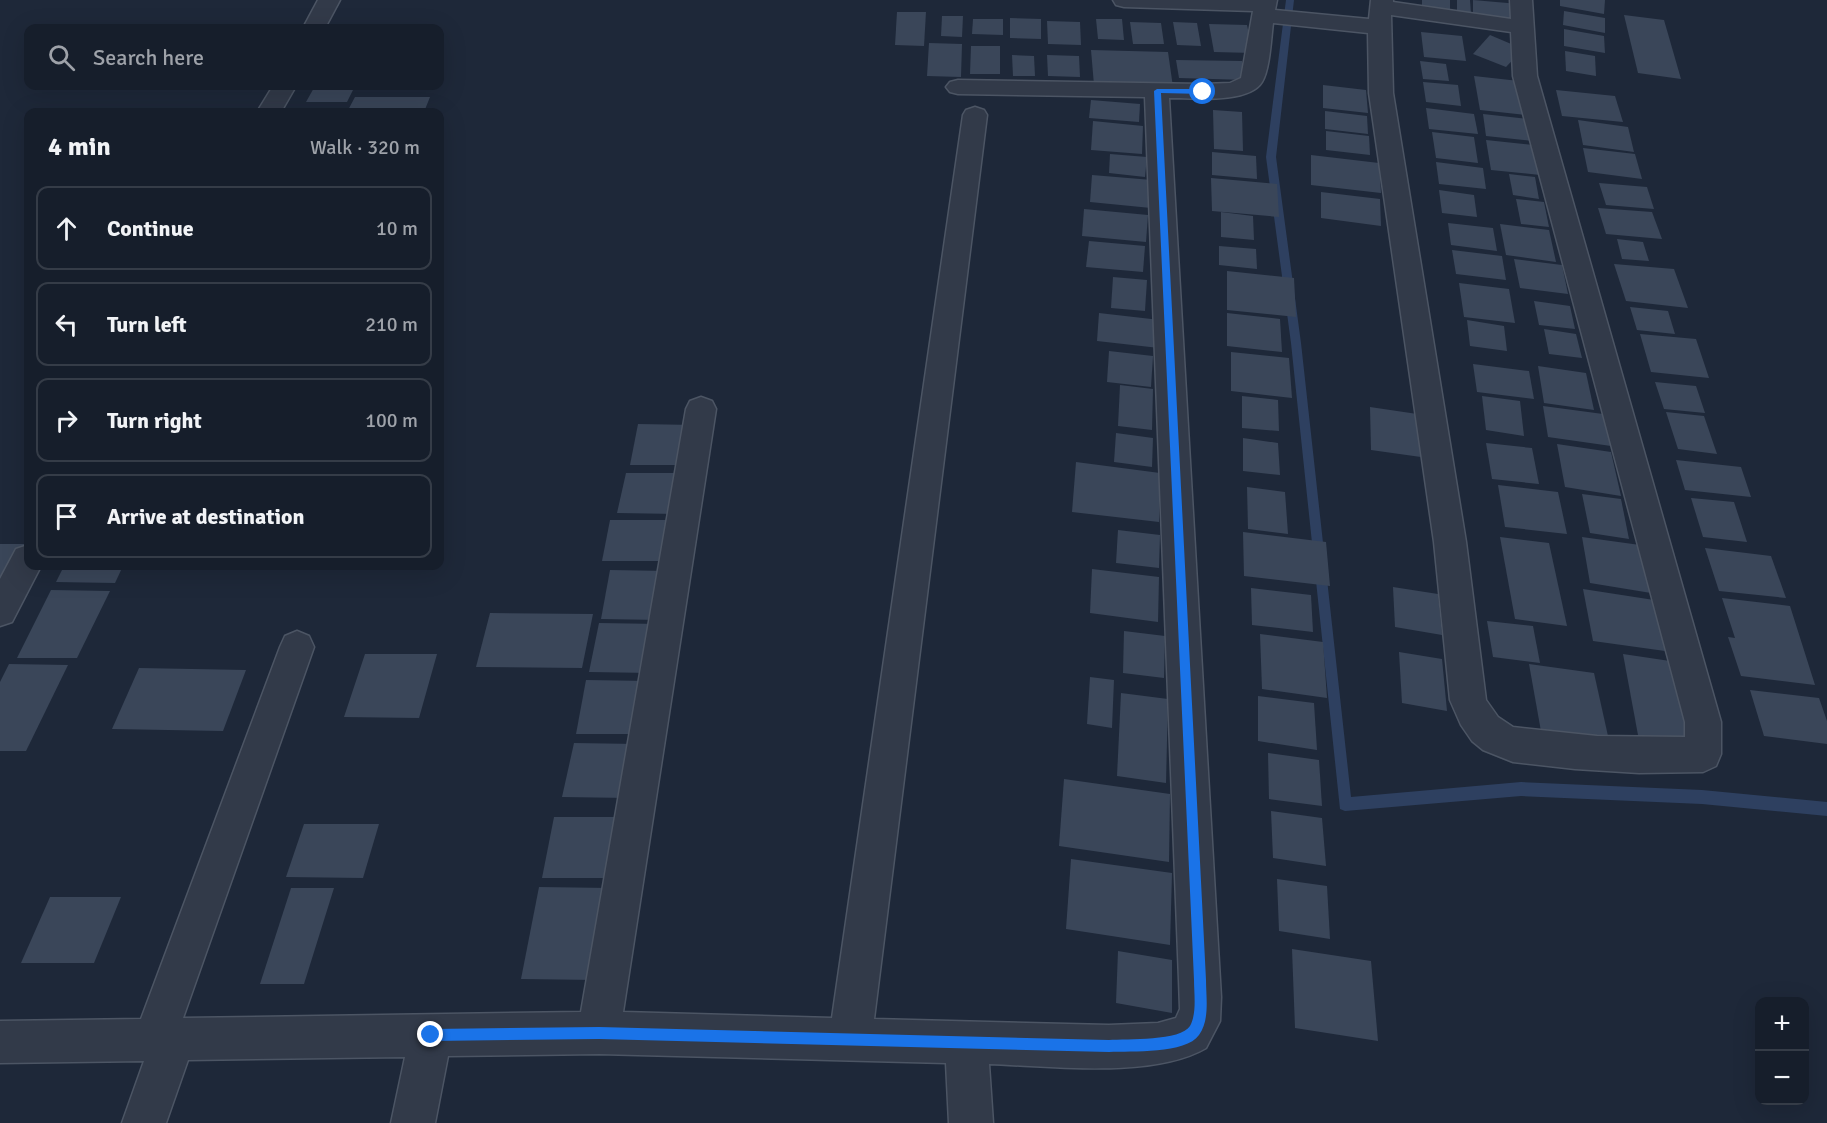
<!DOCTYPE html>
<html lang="en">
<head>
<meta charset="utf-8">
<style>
	:root { --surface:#161e2b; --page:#232b37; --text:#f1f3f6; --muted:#9ea2a9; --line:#353c47 }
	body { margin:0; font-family:Signika,sans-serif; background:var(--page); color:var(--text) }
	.controls { position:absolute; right:18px; bottom:18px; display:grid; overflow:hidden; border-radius:12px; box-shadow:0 6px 24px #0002 }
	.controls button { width:54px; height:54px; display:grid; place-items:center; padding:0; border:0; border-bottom:2px solid var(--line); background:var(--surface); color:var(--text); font:30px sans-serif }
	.stop { position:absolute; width:18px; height:18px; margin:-14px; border:4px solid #1a73e8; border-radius:50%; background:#fff }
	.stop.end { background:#1a73e8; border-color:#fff; box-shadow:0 2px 6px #0008 }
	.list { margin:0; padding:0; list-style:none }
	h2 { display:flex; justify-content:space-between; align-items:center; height:78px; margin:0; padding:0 24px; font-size:26px }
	h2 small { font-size:20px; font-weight:400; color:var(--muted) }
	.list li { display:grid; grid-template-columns:39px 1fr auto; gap:18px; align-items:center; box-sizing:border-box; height:84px; margin:0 12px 12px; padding:0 12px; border:2px solid var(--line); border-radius:12px }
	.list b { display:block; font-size:22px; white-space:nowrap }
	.list em { font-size:20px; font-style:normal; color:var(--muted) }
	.icon { flex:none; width:33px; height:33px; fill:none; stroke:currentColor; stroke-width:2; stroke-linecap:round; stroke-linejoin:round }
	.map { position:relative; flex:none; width:1827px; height:1123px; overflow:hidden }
	.search { position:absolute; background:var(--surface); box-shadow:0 6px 24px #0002; left:24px; top:24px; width:420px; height:66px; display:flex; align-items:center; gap:15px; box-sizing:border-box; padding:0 21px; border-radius:12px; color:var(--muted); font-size:22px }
	.panel { position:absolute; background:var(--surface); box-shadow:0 6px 24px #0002; left:24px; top:108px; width:420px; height:462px; border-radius:12px }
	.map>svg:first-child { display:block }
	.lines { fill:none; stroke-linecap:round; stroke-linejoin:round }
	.stream { fill:#2e4060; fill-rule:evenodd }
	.building { fill:#3a4659 }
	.street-casing { stroke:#4c5564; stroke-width:3 }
	.street { fill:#323a49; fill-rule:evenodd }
	.route { fill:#1a73e8 }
</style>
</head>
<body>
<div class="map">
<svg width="1827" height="1123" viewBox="0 0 1827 1123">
	<rect width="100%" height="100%" fill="#1e2839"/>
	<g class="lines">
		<path class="stream" d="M1286 0H1294L1276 157 1301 343 1351 797 1521 782 1702 790 1827 802V816L1702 804 1521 796 1345 811 1340 809 1291 343 1266 157Z"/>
	</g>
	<g class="building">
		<path d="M1422 0H1450V14L1422 10Z"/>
		<path d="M1457 0H1470L1471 14 1457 12Z"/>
		<path d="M1473 0 1519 4 1521 24 1473 17Z"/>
		<path d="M1560 0H1605L1604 14 1560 6Z"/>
		<path d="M1564 11 1605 18V33L1563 25Z"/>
		<path d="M897 12H926L924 46 895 45Z"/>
		<path d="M1624 15 1664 20 1681 79 1638 73Z"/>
		<path d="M942 16H963L962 37 941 36Z"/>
		<path d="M1010 18 1041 19V39L1010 38Z"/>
		<path d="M973 19H1003V35L972 34Z"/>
		<path d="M1096 19H1122L1124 40 1098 39Z"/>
		<path d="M1047 21 1080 22 1081 45 1048 44Z"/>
		<path d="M1130 22 1161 23 1164 44H1133Z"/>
		<path d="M1173 22 1197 23 1201 46 1177 45Z"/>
		<path d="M1209 24 1247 25 1253 53 1214 52Z"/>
		<path d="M1564 29 1604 36 1605 53 1564 46Z"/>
		<path d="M1421 32 1462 36 1466 61 1424 57Z"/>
		<path d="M1490 35 1523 49 1506 67 1473 54Z"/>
		<path d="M929 43 962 44 961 77 927 76Z"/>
		<path d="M971 46H1000V74H970Z"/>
		<path d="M1091 50 1168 52 1173 87 1094 85Z"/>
		<path d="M1565 51 1595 56 1596 76 1566 71Z"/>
		<path d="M1012 55 1034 56 1035 76H1013Z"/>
		<path d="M1047 55 1079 56 1080 77 1048 76Z"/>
		<path d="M1176 60 1242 61 1246 80 1179 78Z"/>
		<path d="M1420 61 1446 64 1449 81 1423 79Z"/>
		<path d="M1474 76 1519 81 1526 115 1480 110Z"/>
		<path d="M1423 82 1458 85 1461 106 1426 102Z"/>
		<path d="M1323 85 1366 90 1368 113 1323 108Z"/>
		<path d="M315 86H355L347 102H306Z"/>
		<path d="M1556 90 1615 96 1623 122 1562 116Z"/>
		<path d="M355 97H430L424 112H347Z"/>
		<path d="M1091 100 1140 104 1139 122 1089 118Z"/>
		<path d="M1426 108 1474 114 1478 134 1429 129Z"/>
		<path d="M1213 110 1242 112 1243 151 1214 149Z"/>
		<path d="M1325 111 1367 116 1368 134 1325 129Z"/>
		<path d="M1483 114 1528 119 1533 141 1486 136Z"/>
		<path d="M1578 120 1628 127 1634 152 1583 145Z"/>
		<path d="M1093 121 1143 126 1142 154 1091 150Z"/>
		<path d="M1326 131 1369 136 1370 155 1326 150Z"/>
		<path d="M1432 132 1474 137 1478 163 1436 158Z"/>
		<path d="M1486 140 1533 145 1540 175 1491 170Z"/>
		<path d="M1583 148 1635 154 1642 179 1588 172Z"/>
		<path d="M1212 152 1256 156 1257 179 1212 175Z"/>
		<path d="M1110 154 1147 157 1145 177 1109 173Z"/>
		<path d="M1311 155 1379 163 1381 193 1311 185Z"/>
		<path d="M1436 162 1483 168 1486 189 1439 184Z"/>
		<path d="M1509 174 1535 177 1539 199 1513 195Z"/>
		<path d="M1092 175 1152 180 1151 208 1090 202Z"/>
		<path d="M1211 178 1277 184 1279 217 1212 211Z"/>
		<path d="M1599 183 1647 187 1654 209 1606 205Z"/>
		<path d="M1439 190 1474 195 1477 217 1442 213Z"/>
		<path d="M1321 192 1380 199 1381 226 1321 218Z"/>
		<path d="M1516 199 1544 202 1549 227 1521 224Z"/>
		<path d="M1598 208 1652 212 1662 239 1606 234Z"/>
		<path d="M1084 209 1148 215 1146 242 1082 236Z"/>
		<path d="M1221 212 1253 216 1254 240 1221 237Z"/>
		<path d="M1448 223 1493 228 1497 251 1451 245Z"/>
		<path d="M1500 224 1549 230 1556 262 1506 255Z"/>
		<path d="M1617 239 1643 242 1649 261 1622 259Z"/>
		<path d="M1089 241 1145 246 1143 272 1086 267Z"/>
		<path d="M1219 246 1256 249 1257 269 1219 265Z"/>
		<path d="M1452 250 1502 256 1506 280 1456 274Z"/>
		<path d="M1514 259 1562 265 1568 294 1520 288Z"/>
		<path d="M1614 264 1674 269 1688 308 1626 301Z"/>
		<path d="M1227 271 1294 278 1296 317 1227 310Z"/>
		<path d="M1113 277 1147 280 1145 311 1111 308Z"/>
		<path d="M1459 283 1509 289 1515 323 1464 317Z"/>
		<path d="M1534 301 1570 306 1575 329 1539 325Z"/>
		<path d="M1630 307 1668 311 1675 334 1637 330Z"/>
		<path d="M1099 313 1160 320 1159 348 1097 341Z"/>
		<path d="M1227 313 1280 319 1282 352 1227 346Z"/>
		<path d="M1467 320 1504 326 1507 351 1470 346Z"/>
		<path d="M1544 329 1576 334 1582 358 1549 354Z"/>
		<path d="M1640 334 1696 339 1709 378 1651 372Z"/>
		<path d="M1109 351 1153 356 1151 387 1107 382Z"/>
		<path d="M1231 352 1289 358 1292 398 1231 391Z"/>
		<path d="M1473 364 1529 371 1534 399 1477 392Z"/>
		<path d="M1538 366 1586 373 1594 410 1544 403Z"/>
		<path d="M1655 382 1696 386 1705 413 1664 409Z"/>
		<path d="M1120 385 1153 389 1152 430 1118 426Z"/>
		<path d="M1242 396 1278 400 1279 431 1242 428Z"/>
		<path d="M1482 396 1520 401 1524 436 1486 430Z"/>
		<path d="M1543 406 1603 414 1611 446 1548 437Z"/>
		<path d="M1370 407 1424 415 1428 458 1371 450Z"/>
		<path d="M1666 412 1704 416 1717 454 1678 449Z"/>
		<path d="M638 424 695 425 689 465H630Z"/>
		<path d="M1116 433 1153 438 1152 467 1114 462Z"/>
		<path d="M1243 438 1278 443 1280 475 1243 471Z"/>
		<path d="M1486 443 1532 448 1539 484 1492 479Z"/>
		<path d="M1557 444 1611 452 1621 496 1565 487Z"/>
		<path d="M1676 460 1741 467 1751 497 1685 490Z"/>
		<path d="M1076 462 1160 473 1159 522 1072 512Z"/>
		<path d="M626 473H685L678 514 617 513Z"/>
		<path d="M1498 485 1558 492 1567 534 1505 527Z"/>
		<path d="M1247 487 1285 492 1288 534 1248 529Z"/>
		<path d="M1582 494 1621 499 1629 539 1590 533Z"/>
		<path d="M1691 498 1734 502 1747 542 1703 537Z"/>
		<path d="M610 520H666L659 561H602Z"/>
		<path d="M1118 530 1160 535 1159 568 1116 563Z"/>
		<path d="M1243 532 1326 542 1330 586 1244 576Z"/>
		<path d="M1500 537 1549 543 1567 626 1515 619Z"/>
		<path d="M1582 537 1640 545 1651 593 1590 583Z"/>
		<path d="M0 544H28V553L0 605Z"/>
		<path d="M1705 548 1771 556 1786 598 1719 591Z"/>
		<path d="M64 566H123L115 583 56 582Z"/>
		<path d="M1092 569 1159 577 1158 622 1090 613Z"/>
		<path d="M610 570 668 571 660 620 601 619Z"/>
		<path d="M1393 587 1438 594 1442 635 1395 627Z"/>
		<path d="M1251 588 1311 595 1313 632 1252 625Z"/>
		<path d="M1583 589 1654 600 1665 651 1593 641Z"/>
		<path d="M51 590 110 591 77 658H17Z"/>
		<path d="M1722 598 1790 606 1815 685 1741 676 1728 637 1735 638Z"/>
		<path d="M490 613 593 614 582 668 476 667Z"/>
		<path d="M1487 621 1533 626 1540 663 1493 657Z"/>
		<path d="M599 623 660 624 652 673 589 672Z"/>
		<path d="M1124 631 1165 636 1164 678 1123 673Z"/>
		<path d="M1260 634 1323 642 1327 698 1262 689Z"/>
		<path d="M1399 652 1442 659 1447 711 1402 703Z"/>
		<path d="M365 654H437L419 718 344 717Z"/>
		<path d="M1623 654 1670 661 1689 743 1638 735Z"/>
		<path d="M9 664 68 665 26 751H0V682Z"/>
		<path d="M1529 664 1594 673 1610 745 1542 737Z"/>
		<path d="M139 668 246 670 223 731 112 729Z"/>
		<path d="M1090 677 1114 680 1112 728 1087 724Z"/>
		<path d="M586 680 649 681 640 734H576Z"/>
		<path d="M1750 690 1819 698 1827 721V744L1764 736Z"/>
		<path d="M1121 693 1168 699 1166 783 1117 776Z"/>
		<path d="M1258 696 1314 703 1317 750 1258 741Z"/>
		<path d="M574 743 637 744 629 798 562 797Z"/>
		<path d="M1268 753 1319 760 1322 806 1269 799Z"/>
		<path d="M1064 779 1170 794 1169 862 1059 846Z"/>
		<path d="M1271 811 1322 818 1326 866 1273 858Z"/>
		<path d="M554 817H624L613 878H542Z"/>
		<path d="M304 824H379L363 878 286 877Z"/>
		<path d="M1071 859 1172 873 1170 945 1066 929Z"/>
		<path d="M1277 879 1327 886 1330 939 1279 931Z"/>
		<path d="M539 887 610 888 596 980 521 979Z"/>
		<path d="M291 888H334L304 984H260Z"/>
		<path d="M50 897H121L94 963H21Z"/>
		<path d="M1292 949 1371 961 1378 1041 1295 1028Z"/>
		<path d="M1118 951 1172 960V1013L1116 1003Z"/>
	</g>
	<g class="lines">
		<defs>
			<g id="street">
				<path d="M318 0H340L325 28H303Z"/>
				<path d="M1113 0H1277L1275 10 1369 19 1371 0H1393V2L1511 19 1510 0H1532L1537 76 1721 722V754L1716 766 1703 772 1639 773 1575 769 1513 762 1483 750 1472 741 1461 725 1450 700 1434 542 1369 93 1368 33 1273 23C1271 38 1270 69 1262 82 1249 104 1192 98 1169 98L1221 997 1220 1021 1206 1048C1153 1079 1050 1066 989 1064L993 1123H949L946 1063 599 1054 448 1056 435 1123H391L405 1057 188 1060 166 1123H122L144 1061 0 1063V1021L141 1019 280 647 285 636 297 631 309 636 314 647 183 1018 581 1012 686 409 690 401 701 397 712 401 716 409 623 1012 832 1018 963 115 966 110 975 107 984 110 987 115 874 1019 1109 1025 1158 1023 1176 1018 1180 1009 1179 980 1145 97 958 94 950 92 946 87 950 82 958 80 1203 84 1230 83 1241 78 1253 11 1124 7 1116 5ZM1391 15 1511 32 1513 76 1685 722V737L1597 736 1513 727 1498 717 1486 700 1466 542 1393 93Z"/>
				<path d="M273 86H296L281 112H257Z"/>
				<path d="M28 545V566H41L12 622 0 626V579L16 549Z"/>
			</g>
		</defs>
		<use href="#street" class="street-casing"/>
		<use href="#street" class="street"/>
	</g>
	<path class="route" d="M1157 89H1203L1207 92 1203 94 1161 93 1206 980C1206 997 1210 1020 1199 1035 1186 1054 1131 1051 1109 1052L599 1039 431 1041 427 1040 425 1035 427 1031 431 1029 599 1027 1109 1040C1127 1039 1181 1041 1190 1026 1197 1013 1194 994 1194 980L1154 91Z"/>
</svg>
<div class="controls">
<button>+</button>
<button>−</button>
</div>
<div class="stop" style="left:1203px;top:92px"></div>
<div class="stop end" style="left:431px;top:1035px"></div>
<div class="search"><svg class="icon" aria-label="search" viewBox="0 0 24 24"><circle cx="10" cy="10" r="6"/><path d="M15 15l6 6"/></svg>Search here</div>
<section class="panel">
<h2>4 min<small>Walk · 320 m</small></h2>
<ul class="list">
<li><svg class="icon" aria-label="ahead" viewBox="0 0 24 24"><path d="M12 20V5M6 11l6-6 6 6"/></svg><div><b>Continue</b></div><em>10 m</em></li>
<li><svg class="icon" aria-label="left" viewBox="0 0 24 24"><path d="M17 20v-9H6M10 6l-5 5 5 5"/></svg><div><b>Turn left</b></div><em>210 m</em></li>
<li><svg class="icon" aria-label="right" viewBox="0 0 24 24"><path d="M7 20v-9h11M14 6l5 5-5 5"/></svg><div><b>Turn right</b></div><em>100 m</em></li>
<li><svg class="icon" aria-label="arrive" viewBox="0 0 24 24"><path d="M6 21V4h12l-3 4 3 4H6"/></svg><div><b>Arrive at destination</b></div></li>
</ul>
</section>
</div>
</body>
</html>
